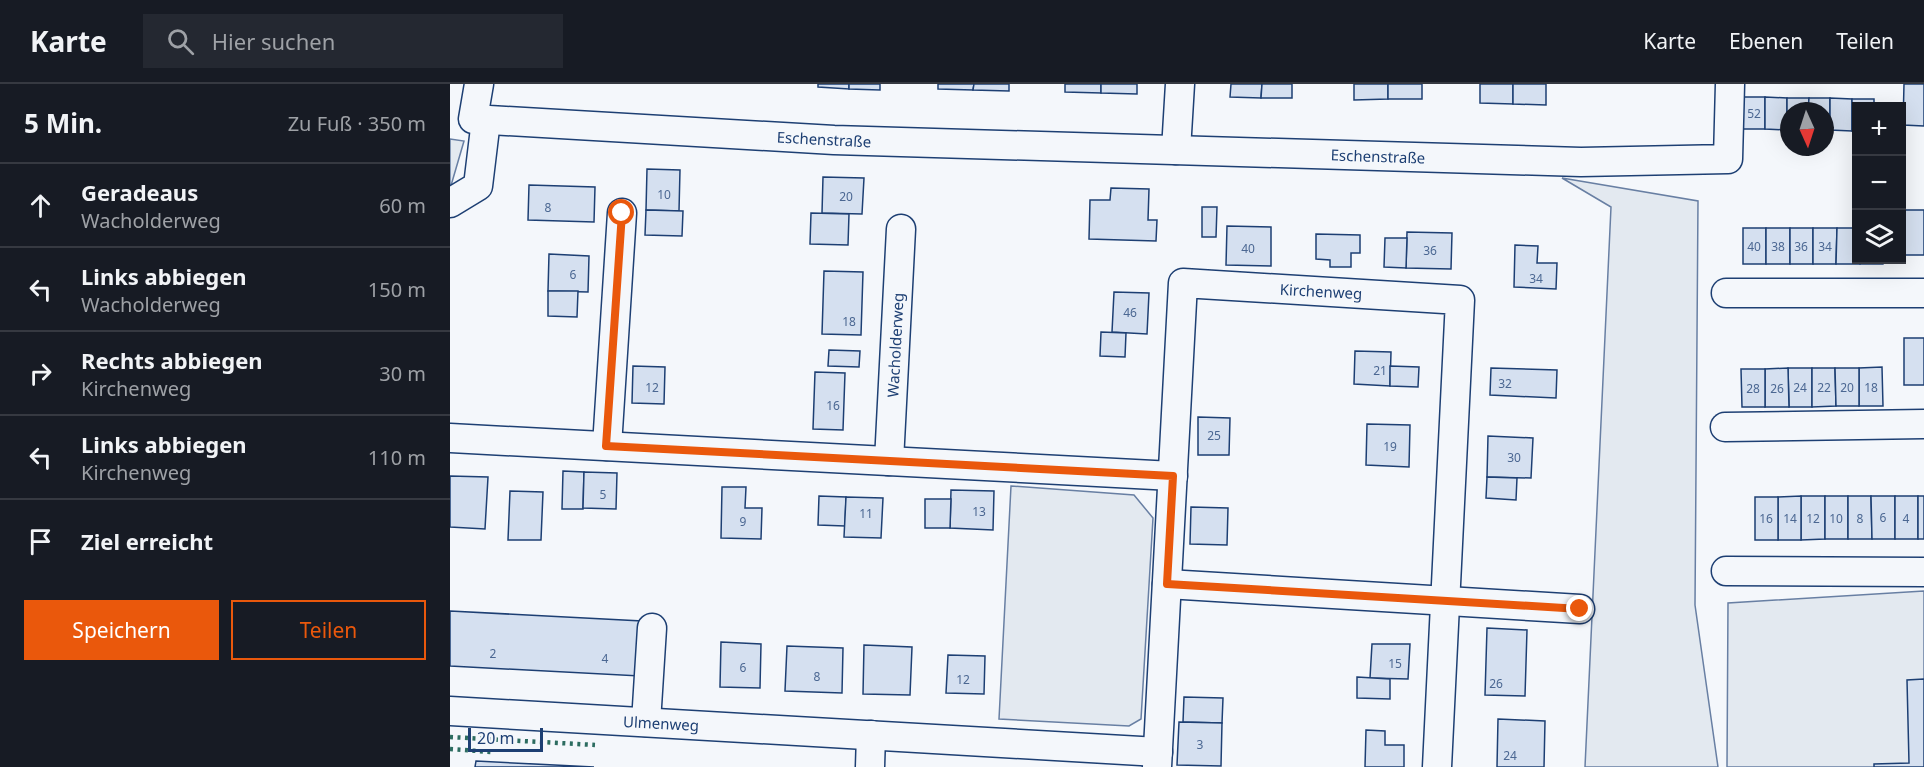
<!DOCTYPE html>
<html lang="de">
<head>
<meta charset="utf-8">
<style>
	:root { --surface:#171b24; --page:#242831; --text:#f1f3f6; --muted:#9ea1a6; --line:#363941; --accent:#ea580c }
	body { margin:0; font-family:"Noto Sans",sans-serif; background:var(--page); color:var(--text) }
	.controls { position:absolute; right:18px; top:18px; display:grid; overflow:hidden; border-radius:0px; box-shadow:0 6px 24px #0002 }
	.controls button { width:54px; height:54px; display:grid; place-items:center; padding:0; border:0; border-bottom:2px solid var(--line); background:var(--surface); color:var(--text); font:30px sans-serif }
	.compass { position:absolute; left:1330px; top:18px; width:54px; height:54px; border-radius:50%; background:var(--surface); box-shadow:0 6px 24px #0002; rotate:177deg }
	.scale { position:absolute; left:18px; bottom:15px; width:75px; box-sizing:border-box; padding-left:6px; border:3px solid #1d3f73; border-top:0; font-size:16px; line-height:21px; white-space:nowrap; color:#1d3f73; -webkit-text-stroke:4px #f4f7fb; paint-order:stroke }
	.stop { position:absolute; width:18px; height:18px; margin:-14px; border:4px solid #ea580c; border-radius:50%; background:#fff }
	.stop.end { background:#ea580c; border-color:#fff; box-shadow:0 2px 6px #0008 }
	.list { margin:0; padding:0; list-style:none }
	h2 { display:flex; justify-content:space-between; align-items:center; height:78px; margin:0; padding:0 24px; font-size:26px }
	h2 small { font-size:20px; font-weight:400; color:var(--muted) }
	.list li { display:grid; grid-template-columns:39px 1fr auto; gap:18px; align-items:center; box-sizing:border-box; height:84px; padding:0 24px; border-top:2px solid var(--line) }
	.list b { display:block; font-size:22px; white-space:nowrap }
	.list p { margin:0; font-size:20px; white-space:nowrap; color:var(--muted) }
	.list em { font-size:20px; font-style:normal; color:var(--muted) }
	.actions { display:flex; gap:12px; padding:18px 24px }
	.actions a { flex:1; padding:14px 0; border:2px solid var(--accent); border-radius:0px; text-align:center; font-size:21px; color:var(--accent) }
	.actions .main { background:var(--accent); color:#fff }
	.icon { flex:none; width:33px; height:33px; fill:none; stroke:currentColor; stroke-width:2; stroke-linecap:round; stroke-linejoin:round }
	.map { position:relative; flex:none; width:1474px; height:683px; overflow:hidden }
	header { display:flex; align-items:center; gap:36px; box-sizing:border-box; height:84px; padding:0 30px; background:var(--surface); border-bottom:2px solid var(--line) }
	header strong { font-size:28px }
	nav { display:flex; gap:33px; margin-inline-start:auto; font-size:21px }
	.search { width:420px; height:54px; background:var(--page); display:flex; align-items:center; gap:15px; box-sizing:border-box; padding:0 21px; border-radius:0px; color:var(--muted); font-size:22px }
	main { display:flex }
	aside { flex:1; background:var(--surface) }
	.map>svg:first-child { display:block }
	.green { fill:#e3e9f0; stroke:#687fa3; stroke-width:1.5 }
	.building { fill:#d5e0f0; stroke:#1d3f73; stroke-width:1.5 }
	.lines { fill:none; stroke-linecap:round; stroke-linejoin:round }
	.minor-casing { stroke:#1d3f73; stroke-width:31 }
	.minor { stroke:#f4f7fb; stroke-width:28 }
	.hedge { stroke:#2c6c60; stroke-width:4.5; stroke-dasharray:3 4.5; stroke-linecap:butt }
	.route { stroke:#ea580c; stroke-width:8 }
	.labels { text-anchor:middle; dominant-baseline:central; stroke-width:4.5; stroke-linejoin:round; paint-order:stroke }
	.number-label { font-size:12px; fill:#4b6792 }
	.street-label { font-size:15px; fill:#1d3f73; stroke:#f4f7fb }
</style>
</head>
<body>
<header>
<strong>Karte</strong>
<div class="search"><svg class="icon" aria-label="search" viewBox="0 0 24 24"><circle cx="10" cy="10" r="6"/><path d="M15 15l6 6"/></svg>Hier suchen</div>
<nav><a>Karte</a><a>Ebenen</a><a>Teilen</a></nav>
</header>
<main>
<aside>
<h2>5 Min.<small>Zu Fuß · 350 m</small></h2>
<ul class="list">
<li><svg class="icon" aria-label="ahead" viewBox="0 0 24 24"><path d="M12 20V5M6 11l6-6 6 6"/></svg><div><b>Geradeaus</b><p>Wacholderweg</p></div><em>60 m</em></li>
<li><svg class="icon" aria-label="left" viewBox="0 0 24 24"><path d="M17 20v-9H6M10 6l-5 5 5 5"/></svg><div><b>Links abbiegen</b><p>Wacholderweg</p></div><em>150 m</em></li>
<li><svg class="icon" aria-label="right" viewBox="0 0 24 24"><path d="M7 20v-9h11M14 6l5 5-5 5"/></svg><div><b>Rechts abbiegen</b><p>Kirchenweg</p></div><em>30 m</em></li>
<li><svg class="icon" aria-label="left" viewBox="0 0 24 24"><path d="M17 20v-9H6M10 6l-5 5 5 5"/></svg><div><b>Links abbiegen</b><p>Kirchenweg</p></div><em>110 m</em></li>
<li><svg class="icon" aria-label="arrive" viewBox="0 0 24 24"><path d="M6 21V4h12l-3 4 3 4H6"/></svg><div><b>Ziel erreicht</b></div></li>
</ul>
<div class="actions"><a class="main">Speichern</a><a>Teilen</a></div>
</aside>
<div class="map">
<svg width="1474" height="683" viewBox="0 0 1474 683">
	<rect width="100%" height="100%" fill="#f4f7fb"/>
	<g class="green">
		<path d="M0 55 14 57 0 105Z"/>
		<path d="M1112 94 1248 117 1245 521 1268 683H1135L1161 123Z"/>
		<path d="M561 402 684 411 703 434 691 635 679 642 549 635Z"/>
		<path d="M1474 507V683H1277L1278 519Z"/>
	</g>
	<g class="building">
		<path d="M368 0H399V5L368 3Z"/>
		<path d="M399 0H430V6L399 5Z"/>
		<path d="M488 0H524L523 6 488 5Z"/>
		<path d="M524 0H559V7L523 6Z"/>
		<path d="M615 0H651V9L615 8Z"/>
		<path d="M651 0H687V10L651 9Z"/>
		<path d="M781 0H812L811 14 780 13Z"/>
		<path d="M812 0H842V14H811Z"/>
		<path d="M904 0H938V15L904 16Z"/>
		<rect x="938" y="0" width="34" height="15"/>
		<path d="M1030 0H1063V20L1030 19Z"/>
		<path d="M1063 0H1096V21L1063 20Z"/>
		<path d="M1454 0H1474V42L1453 41Z"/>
		<rect x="1293" y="13" width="22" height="32"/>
		<path d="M1315 13 1337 14V46L1315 45Z"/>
		<path d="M1337 14H1359L1358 27H1339V46H1337Z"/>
		<path d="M1359 14H1380V46H1375V27H1358Z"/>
		<path d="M1380 14 1402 15V47L1380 46Z"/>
		<path d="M1402 15H1424V22H1406V47H1402Z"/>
		<path d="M197 85 230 86 229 127 196 126Z"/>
		<path d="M373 93 414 94 412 130 372 129Z"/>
		<path d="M79 101 145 103 144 138 78 136Z"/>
		<path d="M661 104 699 105 698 136H707L706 157 639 155 640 116H660Z"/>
		<path d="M752 123H767L766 153H752Z"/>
		<path d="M196 126 233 127 232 152 195 151Z"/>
		<path d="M1455 126H1474V171H1454Z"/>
		<path d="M361 129 399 130 398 161 360 160Z"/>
		<path d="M777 142 821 143V182L776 181Z"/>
		<rect x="1293" y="144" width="23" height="36"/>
		<rect x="1316" y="144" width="24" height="36"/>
		<rect x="1340" y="144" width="23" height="36"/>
		<path d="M1363 144H1387L1386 180H1363Z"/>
		<path d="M1387 144H1406V176H1410V180H1386Z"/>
		<path d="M957 148 1002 149 1001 185 956 184Z"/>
		<path d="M866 150 910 151V169H901V183H880V176L866 175Z"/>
		<path d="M935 154H957L956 184 934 183Z"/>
		<path d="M1065 161 1088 162 1087 179H1107L1106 205 1064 203Z"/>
		<path d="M99 170 139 172 138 208 98 207Z"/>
		<path d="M1410 176H1434L1433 180H1410Z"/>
		<path d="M374 187 413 188 411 251 372 250Z"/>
		<path d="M98 207H128L127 233 98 232Z"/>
		<path d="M664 208 699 209 697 250 662 248Z"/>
		<path d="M651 248 676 249 675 273 650 272Z"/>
		<rect x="1454" y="254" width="20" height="47"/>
		<path d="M379 266 410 267 409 283 378 282Z"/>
		<path d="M905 267 941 268 940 302 904 300Z"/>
		<path d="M183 282 215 283 214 320 182 319Z"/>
		<path d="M940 282 969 283 968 303 940 302Z"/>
		<path d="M1432 283 1433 322H1409V284Z"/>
		<path d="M1041 284 1107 286 1106 314 1040 311Z"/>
		<path d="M1338 284H1362V323H1339Z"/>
		<path d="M1338 284 1339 323H1315V285Z"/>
		<path d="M1362 284H1385L1386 322 1362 323Z"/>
		<path d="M1385 284H1409V322H1386Z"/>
		<path d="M1291 285H1315V323H1292Z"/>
		<path d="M365 288 395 289 393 346 363 345Z"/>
		<path d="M748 333 780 334 779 371H748Z"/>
		<path d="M917 340 960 341 959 383 916 381Z"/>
		<path d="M1038 352 1083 354 1081 394 1037 393Z"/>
		<path d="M113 387 134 388 133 425H112Z"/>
		<path d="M134 388 167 389 166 425 133 424Z"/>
		<path d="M0 392 38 393 35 445 0 443Z"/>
		<path d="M1037 393 1067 394 1066 416 1036 414Z"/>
		<path d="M272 403H296L295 424H312L311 455 271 454Z"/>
		<path d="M501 406 544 407 543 446 500 444Z"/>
		<path d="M60 407 93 408 91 456H58Z"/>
		<path d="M369 412 396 413 395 442 368 441Z"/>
		<path d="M1351 412H1375V455L1351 456Z"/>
		<path d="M1351 412V456H1328V413Z"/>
		<rect x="1375" y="412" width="23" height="43"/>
		<path d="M1398 412H1421L1422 455H1398Z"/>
		<path d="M1421 412H1445V455H1422Z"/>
		<rect x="1445" y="412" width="23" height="43"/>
		<rect x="1468" y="412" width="6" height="43"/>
		<path d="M396 413 433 414 431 454 394 453Z"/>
		<rect x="1305" y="413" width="23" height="43"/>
		<path d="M475 415H501L500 444H475Z"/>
		<path d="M741 423 778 424 777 461 740 460Z"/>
		<path d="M0 527 192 537 190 592 0 582Z"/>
		<path d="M1037 544 1077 546 1075 612 1035 611Z"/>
		<path d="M271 558 311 560 310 604 270 603Z"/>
		<path d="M922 560H960L958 595 920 594Z"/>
		<path d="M414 561 462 563 460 611 413 610Z"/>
		<path d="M337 562 393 564 392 609 335 607Z"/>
		<path d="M498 571 535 572 534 610 496 609Z"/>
		<path d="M907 593 940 595V615L907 614Z"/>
		<path d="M1474 595V683H1424V680L1459 679 1457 596Z"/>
		<path d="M734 613 773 614 772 639 733 638Z"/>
		<path d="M1048 635 1095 637 1094 683H1047Z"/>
		<path d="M729 638 772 639 771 682 727 681Z"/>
		<path d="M916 646 935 647V661H954V683H915Z"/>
		<path d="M26 677 144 683H25Z"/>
	</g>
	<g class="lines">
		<defs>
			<g id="minor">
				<path d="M29 0 23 35 384 56 1131 78 1278 75 1280 0"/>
				<path d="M726 66 730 0"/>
				<path d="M0 119 28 102 36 36"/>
				<path d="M1276 209H1474"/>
				<path d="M1275 343 1474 340"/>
				<path d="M0 354 723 392"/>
				<path d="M157 362 172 129"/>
				<path d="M439 377 451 145"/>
				<path d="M1276 487 1474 488"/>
				<path d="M717 500 1130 525"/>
				<path d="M0 627 708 668"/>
				<path d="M196 638 202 544"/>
				<path d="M420 683 421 651"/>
				<path d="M707 683 733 199 1010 216 987 683"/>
			</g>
		</defs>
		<use href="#minor" class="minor-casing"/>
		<use href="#minor" class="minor"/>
		<g class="hedge">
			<path d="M0 653 145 661"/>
			<path d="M0 665 41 668"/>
		</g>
	</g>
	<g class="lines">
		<path class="route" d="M172 129 156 362 723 392 717 500 1130 525"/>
	</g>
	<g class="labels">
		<g class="number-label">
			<text x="1304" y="29">52</text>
			<text x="214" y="110">10</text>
			<text x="396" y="112">20</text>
			<text x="98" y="123">8</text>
			<text x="1304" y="162">40</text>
			<text x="1328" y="162">38</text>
			<text x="1351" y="162">36</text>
			<text x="1375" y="162">34</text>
			<text x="798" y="164">40</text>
			<text x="980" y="166">36</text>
			<text x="123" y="190">6</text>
			<text x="1086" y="194">34</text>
			<text x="680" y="228">46</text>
			<text x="399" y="237">18</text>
			<text x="930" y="286">21</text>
			<text x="1055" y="299">32</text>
			<text x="202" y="303">12</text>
			<text x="1350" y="303">24</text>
			<text x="1374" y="303">22</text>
			<text x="1397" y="303">20</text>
			<text x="1421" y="303">18</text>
			<text x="1303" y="304">28</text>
			<text x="1327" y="304">26</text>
			<text x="383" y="321">16</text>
			<text x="764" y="351">25</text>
			<text x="940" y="362">19</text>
			<text x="1064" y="373">30</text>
			<text x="153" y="410">5</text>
			<text x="529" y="427">13</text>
			<text x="416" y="429">11</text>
			<text x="1433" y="433">6</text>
			<text x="1316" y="434">16</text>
			<text x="1340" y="434">14</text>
			<text x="1363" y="434">12</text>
			<text x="1386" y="434">10</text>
			<text x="1410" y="434">8</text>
			<text x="1456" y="434">4</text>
			<text x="293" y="437">9</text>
			<text x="43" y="569">2</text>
			<text x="155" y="574">4</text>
			<text x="945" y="579">15</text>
			<text x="293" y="583">6</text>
			<text x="367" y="592">8</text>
			<text x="513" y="595">12</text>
			<text x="1046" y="599">26</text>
			<text x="750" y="660">3</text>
			<text x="1060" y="671">24</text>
		</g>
		<g class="street-label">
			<text transform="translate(374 55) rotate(3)">Eschenstraße</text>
			<text transform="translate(928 72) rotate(2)">Eschenstraße</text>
			<text transform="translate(871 207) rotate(3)">Kirchenweg</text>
			<text transform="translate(445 261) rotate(-87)">Wacholderweg</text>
			<text transform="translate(211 639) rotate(3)">Ulmenweg</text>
		</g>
	</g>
</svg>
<div class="controls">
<button>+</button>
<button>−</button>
<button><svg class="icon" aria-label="layers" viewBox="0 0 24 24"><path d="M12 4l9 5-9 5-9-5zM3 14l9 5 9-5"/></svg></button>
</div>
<svg class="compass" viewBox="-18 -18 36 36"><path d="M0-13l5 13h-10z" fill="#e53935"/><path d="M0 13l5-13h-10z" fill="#9ea1a6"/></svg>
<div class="scale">20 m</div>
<div class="stop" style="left:172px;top:129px"></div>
<div class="stop end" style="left:1130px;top:525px"></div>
</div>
</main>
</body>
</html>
